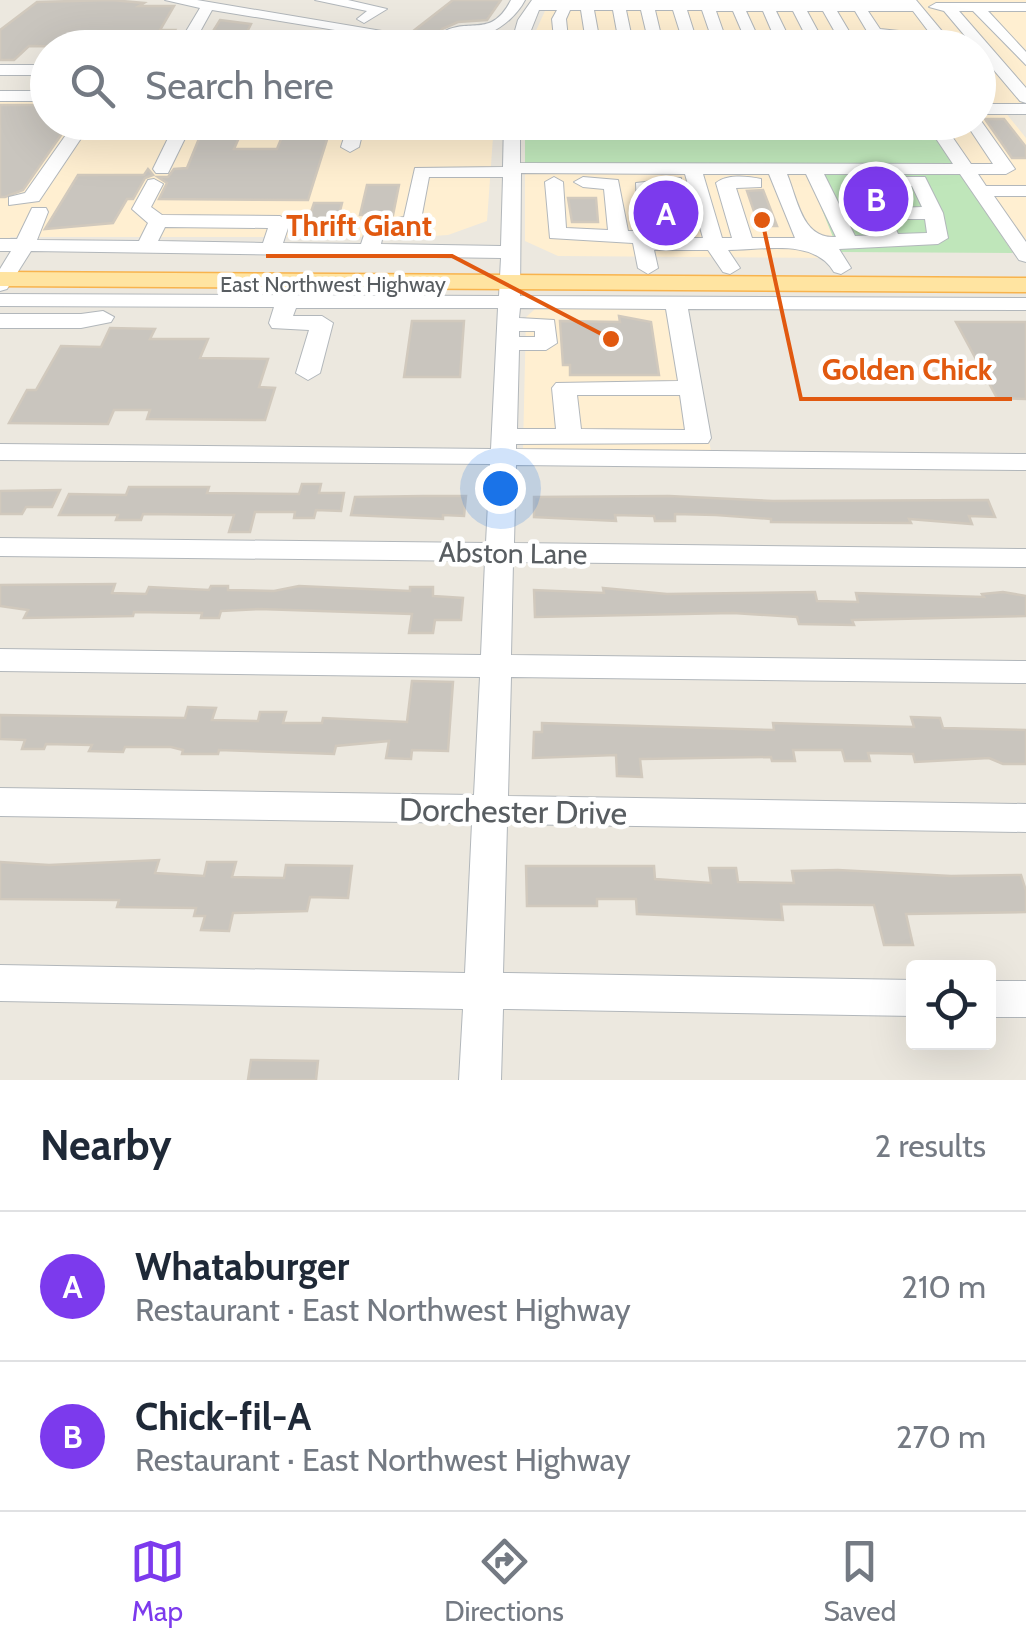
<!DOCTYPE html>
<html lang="en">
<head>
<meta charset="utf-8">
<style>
	:root { --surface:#fff; --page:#f2f2f3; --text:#1f2937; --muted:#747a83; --line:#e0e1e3; --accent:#7c3aed }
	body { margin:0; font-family:Cabin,sans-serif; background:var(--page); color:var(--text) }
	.controls { position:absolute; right:30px; bottom:30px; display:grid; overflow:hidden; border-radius:10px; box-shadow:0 10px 40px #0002 }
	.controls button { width:90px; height:90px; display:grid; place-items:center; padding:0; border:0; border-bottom:2px solid var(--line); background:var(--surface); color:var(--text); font:50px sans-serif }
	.you { position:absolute; left:500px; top:488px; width:35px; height:35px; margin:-25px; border:8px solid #fff; border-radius:50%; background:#1a73e8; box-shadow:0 0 0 15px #1a73e833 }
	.badge { display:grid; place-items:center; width:65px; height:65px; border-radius:50%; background:var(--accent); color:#fff; font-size:32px; font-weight:700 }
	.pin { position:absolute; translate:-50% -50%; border:5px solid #fff; box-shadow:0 2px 10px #0006 }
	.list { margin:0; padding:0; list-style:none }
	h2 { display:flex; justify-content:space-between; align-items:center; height:130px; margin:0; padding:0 40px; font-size:42px }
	h2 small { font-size:32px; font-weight:400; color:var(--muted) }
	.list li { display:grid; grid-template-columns:65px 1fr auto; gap:30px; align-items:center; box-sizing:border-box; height:150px; padding:0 40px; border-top:2px solid var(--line) }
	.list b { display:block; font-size:38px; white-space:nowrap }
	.list p { margin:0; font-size:32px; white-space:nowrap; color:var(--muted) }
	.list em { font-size:32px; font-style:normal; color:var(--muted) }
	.icon { flex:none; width:55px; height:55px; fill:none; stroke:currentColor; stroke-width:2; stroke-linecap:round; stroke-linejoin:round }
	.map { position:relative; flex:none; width:1026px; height:1080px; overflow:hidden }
	.search { position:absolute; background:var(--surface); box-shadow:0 10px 40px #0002; left:30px; right:30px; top:30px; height:110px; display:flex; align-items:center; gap:25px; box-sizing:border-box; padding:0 35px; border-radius:55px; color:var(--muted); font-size:38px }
	.sheet { height:430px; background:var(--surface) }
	nav { display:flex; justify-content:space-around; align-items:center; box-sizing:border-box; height:140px; border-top:2px solid var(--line); background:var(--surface); font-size:28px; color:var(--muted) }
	nav a { display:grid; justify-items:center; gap:5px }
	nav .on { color:var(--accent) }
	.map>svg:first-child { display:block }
	.commercial { fill:#ffefd1 }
	.green { fill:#bfe6ba }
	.building { fill:#c9c5be; stroke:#d1c9bd; stroke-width:2.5 }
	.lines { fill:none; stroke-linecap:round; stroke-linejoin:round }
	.minor-tunnel { stroke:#c7c5c0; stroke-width:19; stroke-dasharray:19 9; stroke-linecap:butt }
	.minor-casing { stroke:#b2b7bb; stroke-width:2 }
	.major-casing { stroke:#f8b34d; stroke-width:3 }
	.minor { fill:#fff; fill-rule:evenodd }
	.major { fill:#ffe4a1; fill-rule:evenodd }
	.labels { text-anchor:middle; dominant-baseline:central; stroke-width:9; stroke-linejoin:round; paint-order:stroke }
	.far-street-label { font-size:22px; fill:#585d61; stroke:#fff }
	.street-label { font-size:28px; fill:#585d61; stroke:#fff }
	.near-street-label { font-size:32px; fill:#585d61; stroke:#fff }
	.leader { fill:none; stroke:#e15910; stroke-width:4 }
	.callout-dot { fill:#e15910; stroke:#fff; stroke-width:4 }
	.callout-label { font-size:30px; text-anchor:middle; font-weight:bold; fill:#e15910; stroke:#fff; stroke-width:9; stroke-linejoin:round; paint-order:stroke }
</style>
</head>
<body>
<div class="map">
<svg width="1026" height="1080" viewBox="0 0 1026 1080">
	<rect width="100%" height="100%" fill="#ece8df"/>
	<g class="commercial">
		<path d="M550 0H1026V111L1005 112 1026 138V253H1013L927 123 978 122V48H528Z"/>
		<path d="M0 91H47L48 122 494 123 487 221 448 235 418 237H11L0 247Z"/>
		<path d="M525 164 804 165 842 258 558 256 525 241Z"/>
		<path d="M535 309H683L711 451 523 449 526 317Z"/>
	</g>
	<path class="green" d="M525 123H927L1013 253 839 252 804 165 525 164Z"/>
	<g class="building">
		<path d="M111 0 144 3 139 6H174L160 30H175L164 48 29 46 14 60H0V30L37 2Z"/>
		<path d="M453 0H501L487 20 458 22 442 29 437 36 412 32Z"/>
		<path d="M220 20 251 24 239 48 205 44Z"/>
		<path d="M0 105H48V122H70L23 190 5 197H0Z"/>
		<path d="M985 119H1004L1026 147V158H1012Z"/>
		<path d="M205 124H245L234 149H277L284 132 330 130 308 200 159 199 167 183 158 177H168L174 169 187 168Z"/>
		<path d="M148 169 153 175 145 178 133 199H127L113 223 45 229 78 175H144Z"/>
		<path d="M367 185H399L393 215H360Z"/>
		<path d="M763 190 777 226H759L747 191Z"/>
		<path d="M568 198H596L598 222H572Z"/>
		<path d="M314 203H342L337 223 308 221Z"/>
		<path d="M658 205H678L683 230H663Z"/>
		<path d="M619 316 651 322 659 375H570V365H563L560 321 620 322Z"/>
		<path d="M412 321H464L460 377H404Z"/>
		<path d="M956 322H1026V399L997 398Z"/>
		<path d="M110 328 155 329 150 339H208L200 358 268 359 259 387 275 388 265 420 147 419 150 410H114L108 424 9 423 27 390H36L61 346 101 347Z"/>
		<path d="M302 484H321L319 493H344L341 511 316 510 314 518H294L295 512H255L250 532H229L234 515 143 514 141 520H116L118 515H59L69 494 126 495 129 487H209L207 493 299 494Z"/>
		<path d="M60 490 52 507H26L22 514H0V491Z"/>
		<path d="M424 496H466L464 516 443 515V519L351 515 355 497Z"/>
		<path d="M669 496 773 501 988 500 995 517 969 516 972 524 909 519 911 523 771 522V519L716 515 675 514V521H655L654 516 615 515 616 521 534 517V497Z"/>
		<path d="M115 584 112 593 146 594 149 587 209 590 211 586H228V590L274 591 299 586 410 591V587H433V596L463 598 461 620H435L433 633H409L412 614 259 609 221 611 219 618H201L202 613 134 612 133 616 24 618 28 610 0 606V585Z"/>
		<path d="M603 588 667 594 815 592 817 601 858 602 856 593 984 597 982 594 1003 592 1026 596V616L852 620 854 625 799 624 797 617 733 613 535 617 534 590 604 593Z"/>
		<path d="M412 681 453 682 448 751 412 750 411 759 386 758 389 741 336 746 334 754 219 750 218 754H182L183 750 171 747H125L123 752 89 751 92 745 46 744 44 749H22L25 740 0 739V715L185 718 188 707 216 708 212 720 258 721 260 712H286L283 723H322L323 718 407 722Z"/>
		<path d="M911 717 940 718 943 728 1026 730V764H1003L989 758 915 762 913 754 868 753 870 761H845L842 750H793L795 761H772L771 757 640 759 642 777 617 776 616 755 533 758 534 732H542V723L774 730 773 723 914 727Z"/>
		<path d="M159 860 155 873 204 876 207 862H236L232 877 284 878 286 865 352 866 348 898 310 897 307 911 233 913 229 931 201 930 205 916H194L196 908 117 907 119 900 0 899V862L49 865Z"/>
		<path d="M526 866H654L655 879 711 883 709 868H736L738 882 794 883 792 871 838 870 951 876 1021 875 1026 891V912L906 914 913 945H884L874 905 781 904 783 920 637 914 636 899H597V906H527Z"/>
		<path d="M251 1060 318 1061 316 1080H248Z"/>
	</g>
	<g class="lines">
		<path class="minor-tunnel" d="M858 181H892"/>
		<defs>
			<g id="minor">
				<path d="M165 0H197L483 48H445L212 10 191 48H176L200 8Z"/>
				<path d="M315 0H348L387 9 364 23 357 19 367 11Z"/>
				<path d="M511 0H525C511 27 472 50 443 32 470 17 491 39 511 0Z"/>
				<path d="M532 0H916L956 48H941L913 11H868L880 29 899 31 925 48H907L886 38 892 48H877L855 11H837L859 48H844L823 11H807L827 48H812L793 11H776L794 48H779L763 11H746L763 48H749L733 11H716L729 48H715L702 10H687L699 48H685L673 10H655L664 48H650L641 10H626L634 48H620L613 10H594L601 48H587L581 10H570L566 19 569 48H555L552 19 557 10H539L524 48H510L518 20Z"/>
				<path d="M1026 3V11H988L1026 52V65L973 11H959L1026 88V103L1020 101 944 11 929 7 936 3Z"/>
				<rect x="0" y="65" width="48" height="10"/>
				<rect x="0" y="91" width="48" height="10"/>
				<rect x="978" y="104" width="48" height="10"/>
				<path d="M979 118 1015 169 1006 174H978L986 186H1026V196H994L1026 242V262L1019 260 960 174H824L855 236 879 235 870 213 872 209 922 207 912 186 886 185V177H925L943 213 948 238 938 244 839 249 851 268 841 274 834 272C814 238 764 250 728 250L740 268 730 274 723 272 708 250H654L658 268 648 274 638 268 633 243 550 238 545 182 554 177 563 182 566 228 608 230 604 189 583 187 574 182 583 177 618 180 628 231H638L636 183 681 178V186L652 191 660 232 654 238H703L685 174 521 173 520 296 1026 298V310L688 309 711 438 708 443 516 444V449L1026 454V470L516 465 514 543 1026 549V567L513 562 511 655 1026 661V683L511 677 508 796 1026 804V832L507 824 503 973 914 980V1016L503 1009 501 1080H459L463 1009 0 1001V965L465 973 472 823 0 816V788L474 795 480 677 0 671V649L481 655 485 561 0 556V538L486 543 490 464 0 460V444L491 449 498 308H296L293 316H322L333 323 320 373 308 380 296 373 309 330 272 328 269 323 274 307 0 306V294L499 296 501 258 31 251 7 289 0 291V269L11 251H0V239H17L32 208H46L48 212 37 240 139 241 148 223 132 209 148 180 154 179 163 184 151 207 162 215 280 216 290 222 283 243 361 244 368 223 404 217 415 168 503 167 504 122H520V163L953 164 925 122H942L971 164H993L965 122H978ZM703 174H769L795 238H752L736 188 761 187V179C748 176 726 174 716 183L732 238H722ZM787 174H806L836 237C802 239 798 201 787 174ZM429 177H503L501 246 381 244 384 231 420 225ZM891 219H925L927 233 898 234ZM165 227 268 228 263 243 158 241ZM520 308 666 309 678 381 556 383 552 388 556 429H517L519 350H546L557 343 554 320 519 318ZM519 331H535V337H519ZM577 395H680L685 430 581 429Z"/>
				<path d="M75 122H92L39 201 9 205V197L25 193Z"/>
				<path d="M176 122H193L168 173H156L153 169Z"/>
				<path d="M249 122H331L332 124 324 129 257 127Z"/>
				<path d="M349 122H365L359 147 350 152 341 147Z"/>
				<path d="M103 311 114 317 111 322 81 328H0V314H81Z"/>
				<rect x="988" y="981" width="38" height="36"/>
			</g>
			<path id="major" d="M0 272 1026 278V292L0 286Z"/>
		</defs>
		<use href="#minor" class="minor-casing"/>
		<use href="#major" class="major-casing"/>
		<use href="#minor" class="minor"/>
		<use href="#major" class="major"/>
	</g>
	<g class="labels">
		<g class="far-street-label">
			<text x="333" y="284">East Northwest Highway</text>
		</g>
		<g class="street-label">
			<text transform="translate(513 553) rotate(1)">Abston Lane</text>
		</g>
		<g class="near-street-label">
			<text transform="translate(513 811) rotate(1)">Dorchester Drive</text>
		</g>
	</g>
	<path class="leader" d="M611 339L452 256H266M762 220L801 399H1012"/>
	<g class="callout-dot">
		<circle cx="611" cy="339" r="10"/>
		<circle cx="762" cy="220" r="10"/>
	</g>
	<g class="callout-label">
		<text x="359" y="236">Thrift Giant</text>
		<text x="907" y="380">Golden Chick</text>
	</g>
</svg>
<div class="controls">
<button><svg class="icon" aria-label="locate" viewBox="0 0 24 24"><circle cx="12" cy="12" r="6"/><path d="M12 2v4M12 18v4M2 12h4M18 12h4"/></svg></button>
</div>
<div class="you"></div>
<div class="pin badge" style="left:666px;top:213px">A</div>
<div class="pin badge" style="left:876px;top:199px">B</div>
<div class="search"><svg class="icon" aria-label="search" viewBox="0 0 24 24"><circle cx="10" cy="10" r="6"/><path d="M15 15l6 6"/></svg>Search here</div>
</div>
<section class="sheet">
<h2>Nearby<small>2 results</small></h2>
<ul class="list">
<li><span class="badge">A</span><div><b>Whataburger</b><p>Restaurant · East Northwest Highway</p></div><em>210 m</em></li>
<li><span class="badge">B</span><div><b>Chick-fil-A</b><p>Restaurant · East Northwest Highway</p></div><em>270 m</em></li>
</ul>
</section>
<nav>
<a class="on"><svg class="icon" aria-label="map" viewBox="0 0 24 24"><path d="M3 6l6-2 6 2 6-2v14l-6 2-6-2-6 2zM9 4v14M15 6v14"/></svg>Map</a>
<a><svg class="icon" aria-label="directions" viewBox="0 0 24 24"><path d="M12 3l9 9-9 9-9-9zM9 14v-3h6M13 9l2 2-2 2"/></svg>Directions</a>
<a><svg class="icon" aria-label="saved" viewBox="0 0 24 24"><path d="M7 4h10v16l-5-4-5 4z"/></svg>Saved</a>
</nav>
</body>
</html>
